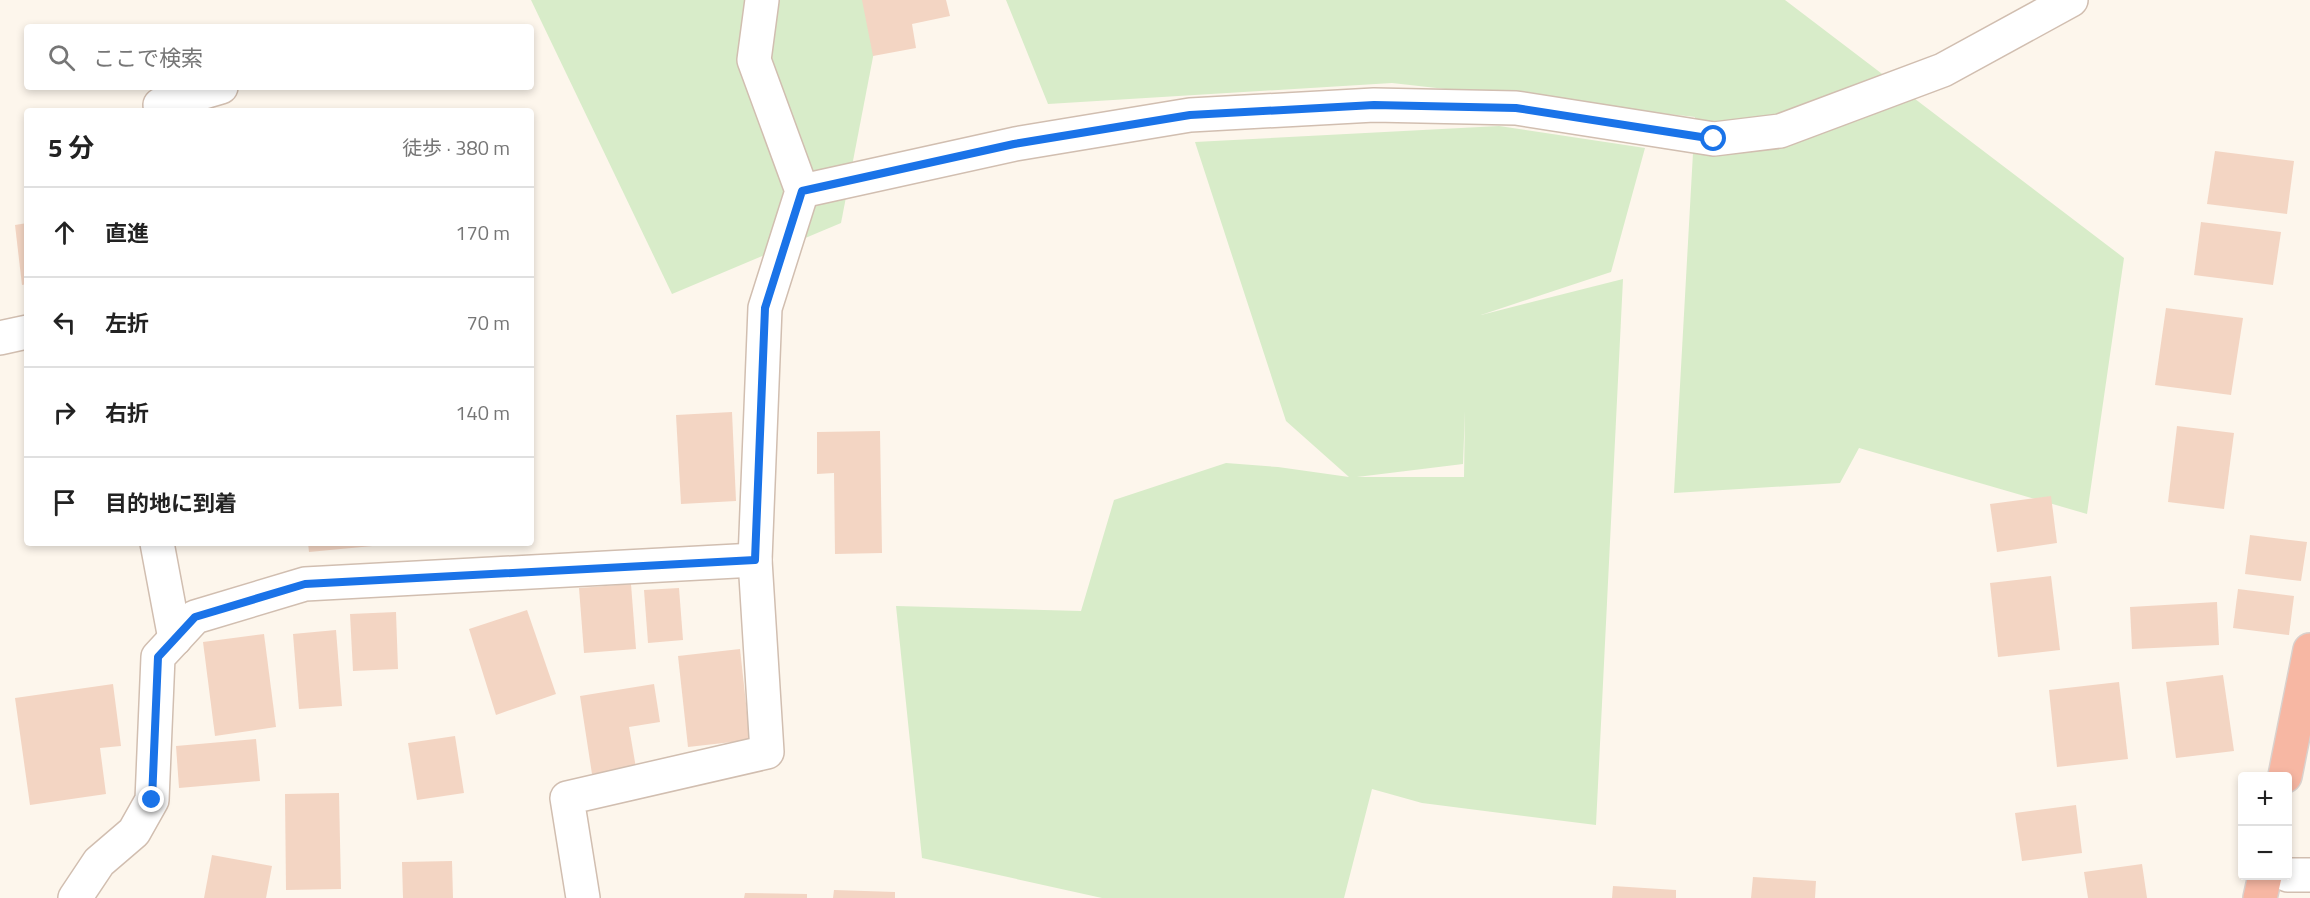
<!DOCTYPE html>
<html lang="ja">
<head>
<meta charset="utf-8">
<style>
	:root { --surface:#fff; --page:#f2f2f2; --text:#222; --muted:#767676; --line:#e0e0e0 }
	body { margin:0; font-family:"Titillium Web","Noto Sans JP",sans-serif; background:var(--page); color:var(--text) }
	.controls { position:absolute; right:18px; bottom:18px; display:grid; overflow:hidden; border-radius:6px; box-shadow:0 3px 9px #0003 }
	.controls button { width:54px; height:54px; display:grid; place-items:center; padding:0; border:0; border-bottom:2px solid var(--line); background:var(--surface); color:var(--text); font:30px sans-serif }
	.stop { position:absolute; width:18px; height:18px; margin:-14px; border:4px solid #1a73e8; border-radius:50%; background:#fff }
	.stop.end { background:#1a73e8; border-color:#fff; box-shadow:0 2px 6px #0008 }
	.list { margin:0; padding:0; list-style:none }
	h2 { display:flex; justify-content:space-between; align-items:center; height:78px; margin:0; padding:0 24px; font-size:26px }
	h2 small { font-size:20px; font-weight:400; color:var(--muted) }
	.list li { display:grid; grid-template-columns:39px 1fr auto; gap:18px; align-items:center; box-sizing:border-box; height:90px; padding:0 24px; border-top:2px solid var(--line) }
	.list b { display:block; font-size:22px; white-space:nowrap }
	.list em { font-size:20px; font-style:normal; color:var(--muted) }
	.icon { flex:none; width:33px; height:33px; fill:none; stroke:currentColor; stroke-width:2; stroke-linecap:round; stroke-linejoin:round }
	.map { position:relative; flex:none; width:2310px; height:898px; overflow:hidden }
	.search { position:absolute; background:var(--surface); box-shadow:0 3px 9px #0003; left:24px; top:24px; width:510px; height:66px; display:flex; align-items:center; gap:15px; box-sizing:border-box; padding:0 21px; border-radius:6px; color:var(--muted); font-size:22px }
	.panel { position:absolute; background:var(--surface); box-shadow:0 3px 9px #0003; left:24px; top:108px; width:510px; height:438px; border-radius:6px }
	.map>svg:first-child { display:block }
	.green { fill:#d8ecc9; fill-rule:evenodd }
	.building { fill:#f3d5c3 }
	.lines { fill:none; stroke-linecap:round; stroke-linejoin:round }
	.minor-casing { stroke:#d1beb0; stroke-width:36 }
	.highway-casing { stroke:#dad1cd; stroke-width:36 }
	.minor { stroke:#fff; stroke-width:33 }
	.highway { stroke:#f7b7a3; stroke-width:33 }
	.route { stroke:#1a73e8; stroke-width:8 }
</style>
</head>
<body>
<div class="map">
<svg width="2310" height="898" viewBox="0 0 2310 898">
	<rect width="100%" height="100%" fill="#fdf6ec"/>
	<g class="green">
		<path d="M531 0H884L841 223 672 294Z"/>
		<path d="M1006 0H1785L2124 258 2087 514 1859 448 1840 483 1674 493 1695 117 1392 83 1048 104Z"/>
		<path d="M1499 126 1645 148 1611 272 1481 315 1623 279 1596 825 1422 803 1372 789 1344 898H1102L922 858 896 606 1081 611 1114 500 1226 463 1278 467 1349 477 1286 421 1195 142ZM1465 411 1464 477H1357L1463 464Z"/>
	</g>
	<g class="building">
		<path d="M862 0H946L950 16 912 24 916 48 873 56Z"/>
		<path d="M2215 151 2294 161 2287 214 2207 204Z"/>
		<path d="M2201 222 2281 232 2273 285 2194 275Z"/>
		<path d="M27 223V284L22 285 15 225Z"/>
		<path d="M2166 308 2243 318 2231 395 2155 385Z"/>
		<path d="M732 412 736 501 681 504 676 415Z"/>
		<path d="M2177 426 2234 433 2224 509 2168 502Z"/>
		<path d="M880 431 882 553 835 554 834 473 817 474V432Z"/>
		<path d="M2051 496 2057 543 1997 552 1990 504Z"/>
		<path d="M2250 535 2307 542 2301 581 2245 574Z"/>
		<path d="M308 543H383V545L309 552Z"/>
		<path d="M2051 576 2060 650 1998 657 1990 583Z"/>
		<path d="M631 584 636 649 584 653 579 588Z"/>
		<path d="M679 588 683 640 648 643 644 590Z"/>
		<path d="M2238 589 2294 596 2289 635 2233 628Z"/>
		<path d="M2217 602 2219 645 2132 649 2130 607Z"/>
		<path d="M527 610 556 694 496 715 469 629Z"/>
		<path d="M396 612 398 669 353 671 350 614Z"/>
		<path d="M336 630 342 706 299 709 293 634Z"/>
		<path d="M264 634 276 727 215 736 203 642Z"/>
		<path d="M740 649 750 740 688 747 678 656Z"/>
		<path d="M2223 675 2234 751 2176 758 2166 682Z"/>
		<path d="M2119 682 2128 759 2057 767 2049 690Z"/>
		<path d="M113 684 121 746 100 748 106 794 30 805 15 698Z"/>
		<path d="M654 684 660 722 629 727 636 768 592 774 580 696Z"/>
		<path d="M455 736 464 793 417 800 408 743Z"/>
		<path d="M256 739 260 781 179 788 176 746Z"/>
		<path d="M339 793 341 889 286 890 285 794Z"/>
		<path d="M2076 805 2082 853 2022 861 2015 813Z"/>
		<path d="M212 855 272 866 266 898H204Z"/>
		<path d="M452 861 453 898H403L402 862Z"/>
		<path d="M2142 864 2147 898H2088L2084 872Z"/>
		<path d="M1753 877 1816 881 1815 898H1751Z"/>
		<path d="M1613 886 1676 890V898H1612Z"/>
		<path d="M834 890 895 892V898H833Z"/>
		<path d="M745 893 807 894V898H744Z"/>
	</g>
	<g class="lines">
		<defs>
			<g id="minor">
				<path d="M162 111 160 105 221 87"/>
				<path d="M802 191 1015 144 1190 115 1374 105 1516 108 1714 139 1780 131 1943 70 2071 0"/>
				<path d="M0 338 27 332"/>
				<path d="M157 543 175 639"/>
				<path d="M2288 875H2310"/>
				<path d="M75 898 99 862 134 832 152 800 158 657 195 617 305 584 755 560"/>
				<path d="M583 898 567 798 767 752 755 560 765 308 802 191 754 60 762 0"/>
			</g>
			<g id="highway">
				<path d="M2285 776 2310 650"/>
				<path d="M2260 898 2265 876"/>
			</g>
		</defs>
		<use href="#minor" class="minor-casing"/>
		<use href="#highway" class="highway-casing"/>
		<use href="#minor" class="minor"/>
		<use href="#highway" class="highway"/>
	</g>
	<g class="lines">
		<path class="route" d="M152 800 158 657 195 617 305 584 755 560 765 308 802 191 1014 144 1190 115 1374 105 1516 108 1714 139"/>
	</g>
</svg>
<div class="controls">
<button>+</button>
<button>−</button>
</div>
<div class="stop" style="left:1714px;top:139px"></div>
<div class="stop end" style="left:152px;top:800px"></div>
<div class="search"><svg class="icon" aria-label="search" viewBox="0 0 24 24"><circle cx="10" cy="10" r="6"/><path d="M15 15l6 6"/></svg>ここで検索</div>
<section class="panel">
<h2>5 分<small>徒歩 · 380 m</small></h2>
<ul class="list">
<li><svg class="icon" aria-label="ahead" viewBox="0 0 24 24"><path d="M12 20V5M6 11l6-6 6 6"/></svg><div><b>直進</b></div><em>170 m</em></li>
<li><svg class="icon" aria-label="left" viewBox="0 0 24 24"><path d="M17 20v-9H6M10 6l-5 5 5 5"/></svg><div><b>左折</b></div><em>70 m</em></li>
<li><svg class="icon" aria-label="right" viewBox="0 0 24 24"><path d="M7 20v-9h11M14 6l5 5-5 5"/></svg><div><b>右折</b></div><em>140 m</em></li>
<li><svg class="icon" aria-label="arrive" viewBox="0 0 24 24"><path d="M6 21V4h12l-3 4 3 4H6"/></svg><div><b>目的地に到着</b></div></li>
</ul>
</section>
</div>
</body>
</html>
